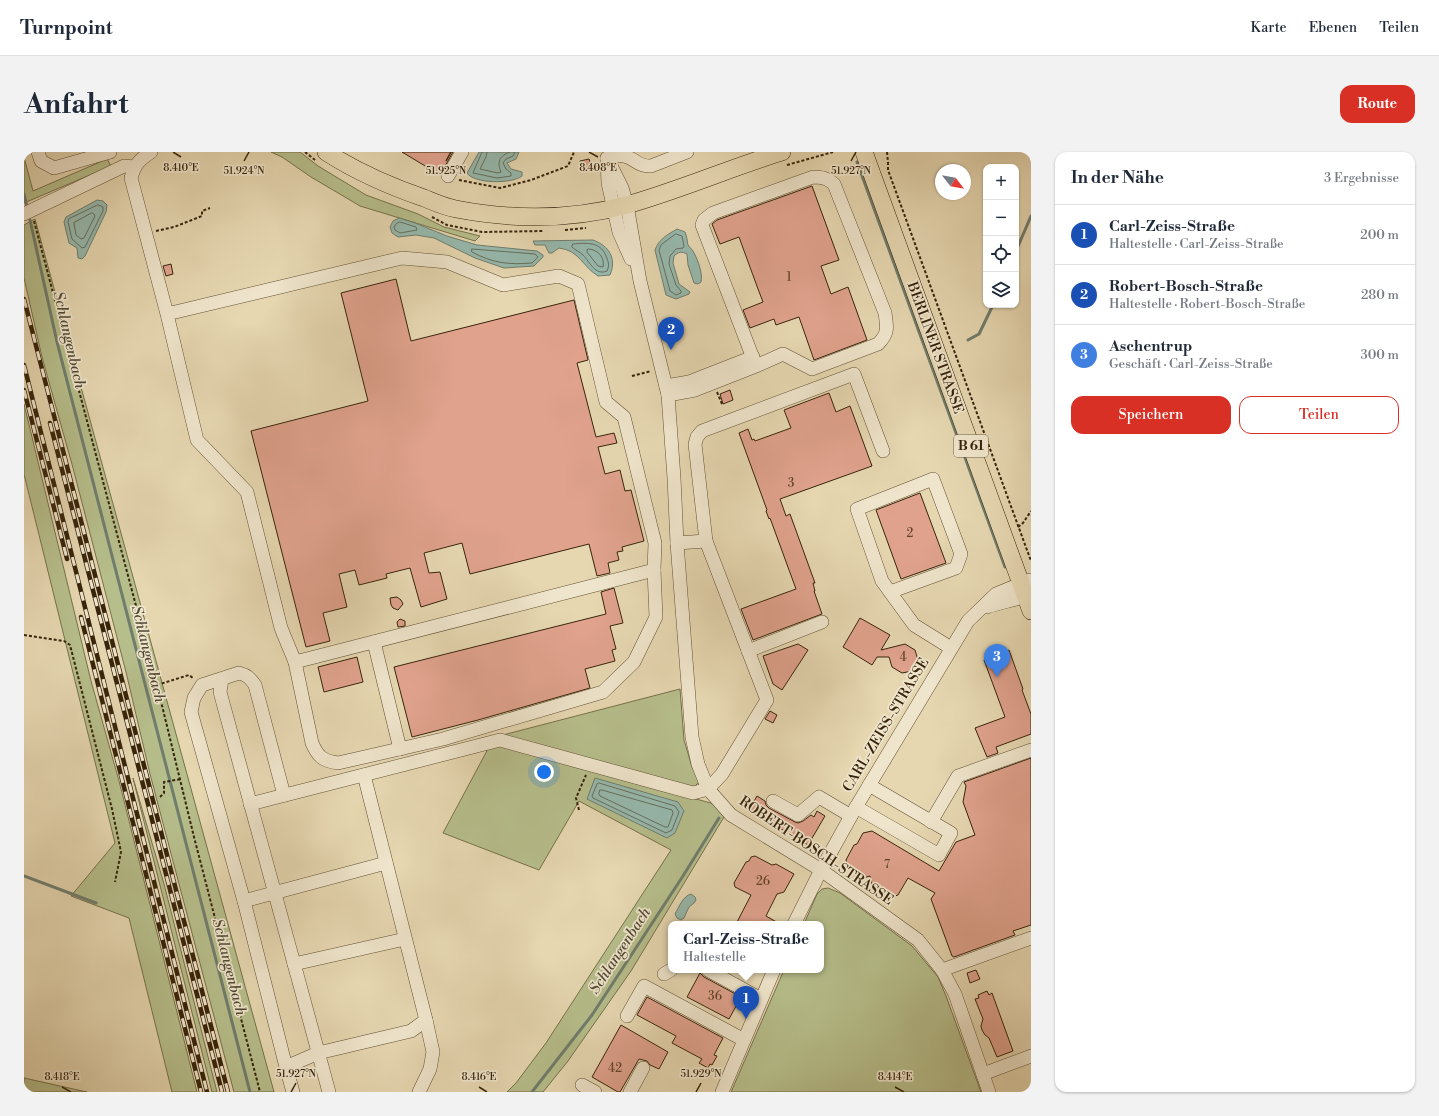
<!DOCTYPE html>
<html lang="de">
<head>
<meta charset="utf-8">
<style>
	:root { --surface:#fff; --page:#f2f2f3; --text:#1f2937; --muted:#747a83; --line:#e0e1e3; --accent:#d93025 }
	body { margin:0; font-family:"Libre Bodoni",serif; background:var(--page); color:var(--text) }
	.controls { position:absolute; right:12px; top:12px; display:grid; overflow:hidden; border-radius:8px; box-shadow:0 1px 3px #0004 }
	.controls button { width:36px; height:36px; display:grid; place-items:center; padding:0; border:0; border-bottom:1px solid var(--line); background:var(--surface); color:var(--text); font:20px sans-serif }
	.compass { position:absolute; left:911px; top:12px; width:36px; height:36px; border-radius:50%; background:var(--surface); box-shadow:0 1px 3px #0004; rotate:121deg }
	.you { position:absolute; left:520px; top:620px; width:14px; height:14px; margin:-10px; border:3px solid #fff; border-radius:50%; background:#1a73e8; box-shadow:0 0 0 6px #1a73e833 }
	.badge { display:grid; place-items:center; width:26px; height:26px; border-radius:50%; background:var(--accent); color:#fff; font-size:13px; font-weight:700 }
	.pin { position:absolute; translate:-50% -33px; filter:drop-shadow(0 1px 2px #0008) }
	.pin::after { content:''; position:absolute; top:21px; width:14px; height:12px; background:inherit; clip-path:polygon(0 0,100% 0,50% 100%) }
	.popup { position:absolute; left:644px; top:769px; width:156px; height:52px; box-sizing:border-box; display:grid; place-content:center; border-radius:8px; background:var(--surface); filter:drop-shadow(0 1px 3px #0005); font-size:13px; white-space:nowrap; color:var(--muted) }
	.popup b { font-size:15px; color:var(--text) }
	.popup::after { content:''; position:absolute; left:50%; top:100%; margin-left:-8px; border:8px solid transparent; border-top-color:var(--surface) }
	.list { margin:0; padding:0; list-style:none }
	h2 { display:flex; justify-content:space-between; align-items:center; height:52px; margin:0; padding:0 16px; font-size:17px }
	h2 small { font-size:13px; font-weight:400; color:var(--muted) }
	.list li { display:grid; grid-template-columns:26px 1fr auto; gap:12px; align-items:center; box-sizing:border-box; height:60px; padding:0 16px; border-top:1px solid var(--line) }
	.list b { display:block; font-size:15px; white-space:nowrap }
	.list p { margin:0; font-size:13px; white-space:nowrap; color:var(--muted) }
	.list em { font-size:13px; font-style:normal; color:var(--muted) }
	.actions { display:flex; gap:8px; padding:12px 16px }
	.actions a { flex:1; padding:9px 0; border:1px solid var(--accent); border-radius:12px; text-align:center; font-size:14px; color:var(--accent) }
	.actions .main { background:var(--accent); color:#fff }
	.icon { flex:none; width:22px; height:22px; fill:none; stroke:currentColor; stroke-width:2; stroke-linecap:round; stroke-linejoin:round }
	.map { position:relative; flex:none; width:1007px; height:940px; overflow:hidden; border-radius:12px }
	header { display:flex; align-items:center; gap:24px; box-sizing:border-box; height:56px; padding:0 20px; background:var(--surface); border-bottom:1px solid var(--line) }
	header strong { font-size:19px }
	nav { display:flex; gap:22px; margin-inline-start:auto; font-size:14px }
	.intro { display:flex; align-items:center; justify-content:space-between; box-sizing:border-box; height:96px; padding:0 24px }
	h1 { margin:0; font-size:28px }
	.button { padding:10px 18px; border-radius:12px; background:var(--accent); color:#fff; font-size:14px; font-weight:700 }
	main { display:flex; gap:24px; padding:0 24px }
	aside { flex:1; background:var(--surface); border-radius:12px; box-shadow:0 1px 3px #0004 }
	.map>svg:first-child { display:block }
	.green { fill:#b6be8b; stroke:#76714b }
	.water { fill:#96b9ae; stroke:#707d6d }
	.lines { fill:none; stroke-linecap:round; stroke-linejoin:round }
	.shore { stroke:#666e5c; stroke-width:1 }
	.stream { stroke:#707d6d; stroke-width:3 }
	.building { fill:#e0a28d; stroke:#37240b }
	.minor-casing { stroke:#635134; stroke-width:14 }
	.major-casing { stroke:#37240b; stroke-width:18 }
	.path { stroke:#37240b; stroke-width:2; stroke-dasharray:3 2; stroke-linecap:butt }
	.minor { stroke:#efe5cc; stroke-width:13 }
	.major { stroke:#e6d7b1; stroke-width:17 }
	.rail-casing { stroke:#37240b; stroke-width:4.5 }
	.rail { stroke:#efe5cc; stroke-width:3; stroke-dasharray:9; stroke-linecap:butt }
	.ticks { fill:none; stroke:#37240b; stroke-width:1.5 }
	.labels { text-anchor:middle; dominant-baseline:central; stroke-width:3.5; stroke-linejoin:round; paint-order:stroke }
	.number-label { font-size:12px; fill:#61442c }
	.shield { fill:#efe5cc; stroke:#6e5e45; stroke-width:1 }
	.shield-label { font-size:13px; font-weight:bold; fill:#37240b }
	.street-label { font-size:14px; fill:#37240b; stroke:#efe5cc }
	.water-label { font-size:15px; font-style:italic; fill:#4f4934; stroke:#efe5cc }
	.ticks-label { font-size:10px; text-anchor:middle; fill:#37240b; stroke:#efe5cc; stroke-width:3.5; stroke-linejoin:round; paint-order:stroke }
</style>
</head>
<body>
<header>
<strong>Turnpoint</strong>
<nav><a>Karte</a><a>Ebenen</a><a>Teilen</a></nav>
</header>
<div class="intro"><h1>Anfahrt</h1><a class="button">Route</a></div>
<main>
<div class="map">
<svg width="1007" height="940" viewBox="0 0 1007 940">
	<rect width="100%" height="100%" fill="#e6d7b1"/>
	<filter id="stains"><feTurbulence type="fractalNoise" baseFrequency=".005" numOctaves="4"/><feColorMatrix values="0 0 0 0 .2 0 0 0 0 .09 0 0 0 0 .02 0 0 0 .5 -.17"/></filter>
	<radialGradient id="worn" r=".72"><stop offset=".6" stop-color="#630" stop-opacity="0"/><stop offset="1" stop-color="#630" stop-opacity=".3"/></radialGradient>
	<g class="green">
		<path d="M247 0H276L294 14 342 43 394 62 420 75 456 84 451 89 336 54 287 25 258 5Z"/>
		<path d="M0 5 9 39 83 7 87 14 0 51Z"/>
		<path d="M11 67 250 940H210L126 622 102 520 49 316 18 205 0 126V73Z"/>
		<path d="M0 252 67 529 95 629 173 940H148L105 766 47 744 91 691 0 322Z"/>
		<path d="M656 537 660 588 668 615 675 630 668 637 475 584Z"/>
		<path d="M477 592 690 652 700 665 607 819 544 909 519 940H483L492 931 522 891 647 698 555 649 515 718 419 681 465 595Z"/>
		<path d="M109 626 140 732 193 940H188Z"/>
		<path d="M804 736 816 741 888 794 914 825 922 844 957 940H707L760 818H797V772H780L793 742 798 737Z"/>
		<path d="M0 926 63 940H0Z"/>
	</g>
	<g class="water">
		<path d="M455 0H495L492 7 483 11 487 17 498 20V24C488 32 450 32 443 21Z"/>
		<path d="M73 48 79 49 83 53 82 60 61 104 58 107 54 106 53 96 45 91 40 70 42 65Z"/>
		<path d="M375 66 391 71 423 84 453 93 513 99 519 103V105L510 114 480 116 451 106 410 86 392 83 374 85 368 81 366 75 369 69Z"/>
		<path d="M653 77 661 80C663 84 663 89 664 93 666 96 669 98 670 101 674 108 679 122 677 130L674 132 670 131 664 113 663 102C658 99 654 100 650 104L649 111 655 132 666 140 665 142 652 147 642 143 631 98C635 87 643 83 653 77Z"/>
		<path d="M569 88C585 94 593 106 586 123L574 124C559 115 555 98 535 96L528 101H525L521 93H511L509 89Z"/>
		<path d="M571 626 654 650 660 659 651 681 643 686 563 647Z"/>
		<path d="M667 742 671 745 672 748 670 751 665 755 660 766 657 768 653 766 651 762C655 755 659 744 667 742Z"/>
	</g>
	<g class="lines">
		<g class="shore">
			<path d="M458 0 449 21 473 26 487 24V21L482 17 479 11 482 7 489 4 491 0"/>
			<path d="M463 0 462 5 456 17 474 21 477 20C473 10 475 4 486 0"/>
			<path d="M74 53 79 55V59L61 95 58 96 48 87 44 70 45 67Z"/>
			<path d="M68 61 70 62 71 64 60 86 57 87 52 83 50 71Z"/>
			<path d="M376 70 392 75 393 78 376 81 371 78 370 75 372 72Z"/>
			<path d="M652 82 658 84 660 94 659 96 652 97 646 104 645 112 652 133 657 139V141L652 143 646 139 635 98 637 93Z"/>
			<path d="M549 92C562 91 576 89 582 104 584 109 586 113 583 119 571 124 566 110 559 103 556 100 551 98 548 95Z"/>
			<path d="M448 97 511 102 514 105 508 111C485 113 468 111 448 100Z"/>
			<path d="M565 97C574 98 581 105 579 115L574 114 563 100V98Z"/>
			<path d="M575 631 651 654 655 660 648 678 642 681 569 646 568 644 573 632Z"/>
			<path d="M576 638H578L648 658 649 661 644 675H641L576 644 575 642Z"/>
		</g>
		<g class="stream">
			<path d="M833 10 981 415"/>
			<path d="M0 42 3 55"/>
			<path d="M6 68 33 190 226 940"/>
			<path d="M992 99 1007 64"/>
			<path d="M944 188 955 182 969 153"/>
			<path d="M0 724 72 751"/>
			<path d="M508 940 568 863 659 724 695 666"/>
		</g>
	</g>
	<g class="building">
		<path d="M378 0H429L416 23Z"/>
		<path d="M565 7 568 15 558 17 556 9Z"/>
		<path d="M788 34 815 108 797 114 807 142 824 135 843 188 790 208 775 165 752 173 750 167 726 176 719 158 739 150 734 137 715 85 696 92 688 72 693 68Z"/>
		<path d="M147 112 149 122 142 124 139 114Z"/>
		<path d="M372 127 387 189 550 148 564 208 553 211 572 285 590 281 593 291 574 295 581 322 596 318 601 339 607 338 620 389 598 395 599 399 593 400 595 408 584 411 586 421 573 424 565 392 446 422 438 391 400 401 405 421 416 420 423 447 397 455 386 416 362 422 363 426 335 433 331 418 315 422 323 455 299 461 306 489 282 495 227 279 344 249 317 141Z"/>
		<path d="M706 238 709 248 699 252 696 242Z"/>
		<path d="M805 241 812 260 826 254 848 314 756 347 762 364 766 362 791 431H789L791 439H790L798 462 729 488 717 457 772 437 746 366 745 367 742 359 743 358 715 281 724 277 728 288 730 287 731 289 767 276 760 258Z"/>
		<path d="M896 341 922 411 877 427 852 358Z"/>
		<path d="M590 436 599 471 586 474 592 497 588 498 591 509 561 517 566 536 454 568 388 585 370 515 582 462 577 440Z"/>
		<path d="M373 445 377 448 379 452 374 458 369 456 367 453 366 446Z"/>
		<path d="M836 466 866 483 857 498 881 492 891 498 894 508 888 519 878 521 868 515 865 505H853L848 513 819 495Z"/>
		<path d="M376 467 381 469V474L374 475 373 470Z"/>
		<path d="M774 492 784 498 758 538 749 532 739 504Z"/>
		<path d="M985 498 999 537 998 538 1007 562V582L972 595 974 601 963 605 951 576 981 565 960 508Z"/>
		<path d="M333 505 339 530 300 540 294 515Z"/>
		<path d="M746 559 753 563 749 571 741 567Z"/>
		<path d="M1007 606V773L989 779 991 783 930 805 928 804 907 747 911 741 884 726 874 743 868 745 848 733 846 724 839 726 824 716 822 708 830 693 833 692 839 681 848 679 915 719 932 690 951 683 939 650 942 634 940 630Z"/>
		<path d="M733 644 741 649 742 653 745 656 771 670 774 671 779 669 787 663 790 665 793 659 801 664 784 693 725 658Z"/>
		<path d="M731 704 748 713 752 712 770 722 760 740 753 742 742 764 756 772H712L727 743 711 735 710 731 722 710 725 709 727 705Z"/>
		<path d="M952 818 956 827 946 831 943 821Z"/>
		<path d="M676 821 680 825 717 845 705 867 663 845Z"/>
		<path d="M963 839 965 843 968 841 989 899 973 905 965 886 961 883 958 878 957 874 959 867 951 847 955 846 954 843Z"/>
		<path d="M623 845 699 886 690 903 693 904 688 913 686 912 684 916 675 911 678 907 648 891 652 884 613 863Z"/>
		<path d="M597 873 644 900 635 917 626 913 623 909 615 907 596 940H594L568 925Z"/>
	</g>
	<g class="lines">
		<defs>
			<g id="minor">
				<path d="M14 0 17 9 30 16 86 0"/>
				<path d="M127 0C115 8 111 12 107 26L143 162 378 106 423 110 479 133 535 124 554 132 582 250 600 265 631 391 630 418 632 465 610 510 579 540 419 587 314 611C299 609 294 605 288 591L271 510 257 476 223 340 173 288 143 162"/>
				<path d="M583 6 598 36 603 53 616 129 644 243 650 326 653 391 668 585 674 612 684 637 707 663 797 718 894 788 918 818 931 842 965 940"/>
				<path d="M583 6C588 5 594 3 600 4 611 6 614 15 627 14L663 0"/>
				<path d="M583 8 584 31 595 80 607 107"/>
				<path d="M424 24 438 0"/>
				<path d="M0 62 100 14 110 15"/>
				<path d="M642 234 665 230 729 205"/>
				<path d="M644 243 671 238 732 214 759 202 788 217 854 192C865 181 863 175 861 161L810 32C803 26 798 25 789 25L689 61 680 68 678 73 732 214"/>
				<path d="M653 391 682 389"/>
				<path d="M866 440 932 416 937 402 909 327 833 357 858 429 890 473 927 496"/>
				<path d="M963 455C977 450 993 448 1007 442"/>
				<path d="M350 490 376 597"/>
				<path d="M724 499 798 470"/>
				<path d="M271 510 630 418"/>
				<path d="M198 527 196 540 305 940"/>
				<path d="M340 623 402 868 409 900 406 917 395 940"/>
				<path d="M260 643 231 533C226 526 223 523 215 521L178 533 170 546 167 560 220 749 262 915 269 940"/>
				<path d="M749 649 774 663 795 645 827 664"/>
				<path d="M226 652 476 588 669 641 684 637 698 622 743 548 682 389 671 292 673 285 678 279 830 222 859 299"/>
				<path d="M832 655 915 703 927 681 845 633"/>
				<path d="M907 670 934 624 1007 598"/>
				<path d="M220 749 362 711"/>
				<path d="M770 772 797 718 832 655 944 469 972 442 1006 428"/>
				<path d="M270 812 381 787"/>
				<path d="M684 818 737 847"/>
				<path d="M918 818 1007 786"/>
				<path d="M640 822 647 818"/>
				<path d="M603 864 620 834 720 888"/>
				<path d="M262 915 294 901 387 879 402 868"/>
				<path d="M959 922 1007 904"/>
				<path d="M558 933 571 940"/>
				<path d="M606 940 619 916"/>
				<path d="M698 940 750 818"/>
			</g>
			<g id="major">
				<path d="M302 0C333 20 365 34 400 46 410 50 421 55 432 57 489 68 547 68 603 53 656 38 706 16 758 0"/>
				<path d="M840 0 1007 459"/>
			</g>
		</defs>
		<use href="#minor" class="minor-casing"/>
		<use href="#major" class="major-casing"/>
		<g class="path">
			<path d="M281 0 291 8"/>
			<path d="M863 0 864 10V18L1007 409"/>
			<path d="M763 13 809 0"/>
			<path d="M435 28 476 36 507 28 544 14 550 0"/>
			<path d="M408 65 423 73 458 80 519 79"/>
			<path d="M10 69 133 533 170 685 236 940"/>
			<path d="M541 78 562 76"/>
			<path d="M132 79 150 75 178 64V59L186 56"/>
			<path d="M608 224 627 219"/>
			<path d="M693 240 698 252"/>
			<path d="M994 375 999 371 1007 359"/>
			<path d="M0 483 40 489 46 493 88 657 97 700 91 730"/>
			<path d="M133 533 165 523 169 526"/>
			<path d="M136 645 140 641V630L157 627"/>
			<path d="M555 658 552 646 562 623"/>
		</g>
		<use href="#minor" class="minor"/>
		<use href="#major" class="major"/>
		<defs>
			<g id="rail">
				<path d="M0 147 204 940"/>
				<path d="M0 213 183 940"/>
				<path d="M0 238 43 407"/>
				<path d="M26 271 198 940"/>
				<path d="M57 465 177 940"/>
			</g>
		</defs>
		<use href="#rail" class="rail-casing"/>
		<use href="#rail" class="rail"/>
	</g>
	<path class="ticks" d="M149 0 157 5M565 0 574 5M220 9 225 0M422 9 427 0M827 9 832 0M38 935 47 940M455 935 463 940M871 935 880 940M267 940 272 931M672 940 677 931"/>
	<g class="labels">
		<g class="number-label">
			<text x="765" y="125">1</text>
			<text x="767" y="331">3</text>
			<text x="886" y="381">2</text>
			<text x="879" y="505">4</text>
			<text x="863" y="712">7</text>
			<text x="739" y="729">26</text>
			<text x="691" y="844">36</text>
			<text x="591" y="916">42</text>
		</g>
		<rect class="shield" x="930" y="283" width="34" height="22" rx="3"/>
		<g class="shield-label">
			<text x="947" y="294">B 61</text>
		</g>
		<g class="street-label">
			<text transform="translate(911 196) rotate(70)">BERLINER STRASSE</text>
			<text transform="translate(862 573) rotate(-59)">CARL-ZEISS-STRASSE</text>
			<text transform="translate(792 699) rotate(34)">ROBERT-BOSCH-STRASSE</text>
		</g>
		<g class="water-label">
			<text transform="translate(45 188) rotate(77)">Schlangenbach</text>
			<text transform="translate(124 502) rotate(76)">Schlangenbach</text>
			<text transform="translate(596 799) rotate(-57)">Schlangenbach</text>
			<text transform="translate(205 815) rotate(76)">Schlangenbach</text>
		</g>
	</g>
	<g class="ticks-label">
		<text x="157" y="19">8.410°E</text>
		<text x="574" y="19">8.408°E</text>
		<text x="220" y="22">51.924°N</text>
		<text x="827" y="22">51.927°N</text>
		<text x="422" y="22">51.925°N</text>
		<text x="272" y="925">51.927°N</text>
		<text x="677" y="925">51.929°N</text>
		<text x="38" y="928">8.418°E</text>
		<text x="455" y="928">8.416°E</text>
		<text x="871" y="928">8.414°E</text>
	</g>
	<rect width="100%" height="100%" filter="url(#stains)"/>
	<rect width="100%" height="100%" fill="url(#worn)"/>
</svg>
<div class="controls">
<button>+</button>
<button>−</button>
<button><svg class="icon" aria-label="locate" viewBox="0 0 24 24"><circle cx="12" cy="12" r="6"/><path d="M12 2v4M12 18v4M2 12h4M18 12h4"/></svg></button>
<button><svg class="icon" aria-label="layers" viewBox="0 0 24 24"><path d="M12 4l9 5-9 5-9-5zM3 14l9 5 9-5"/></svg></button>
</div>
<svg class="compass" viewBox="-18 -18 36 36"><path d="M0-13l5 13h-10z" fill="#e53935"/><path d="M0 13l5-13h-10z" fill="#747a83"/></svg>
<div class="you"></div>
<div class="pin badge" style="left:722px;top:867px;background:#1a4fb4">1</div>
<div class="popup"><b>Carl-Zeiss-Straße</b>Haltestelle</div>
<div class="pin badge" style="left:647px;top:198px;background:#1a4fb4">2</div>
<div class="pin badge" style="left:973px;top:525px;background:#3f7fe0">3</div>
</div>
<aside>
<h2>In der Nähe<small>3 Ergebnisse</small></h2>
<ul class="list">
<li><span class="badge" style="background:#1a4fb4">1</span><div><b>Carl-Zeiss-Straße</b><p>Haltestelle · Carl-Zeiss-Straße</p></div><em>200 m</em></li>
<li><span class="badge" style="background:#1a4fb4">2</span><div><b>Robert-Bosch-Straße</b><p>Haltestelle · Robert-Bosch-Straße</p></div><em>280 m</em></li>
<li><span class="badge" style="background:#3f7fe0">3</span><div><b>Aschentrup</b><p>Geschäft · Carl-Zeiss-Straße</p></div><em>300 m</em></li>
</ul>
<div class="actions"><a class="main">Speichern</a><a>Teilen</a></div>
</aside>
</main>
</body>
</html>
